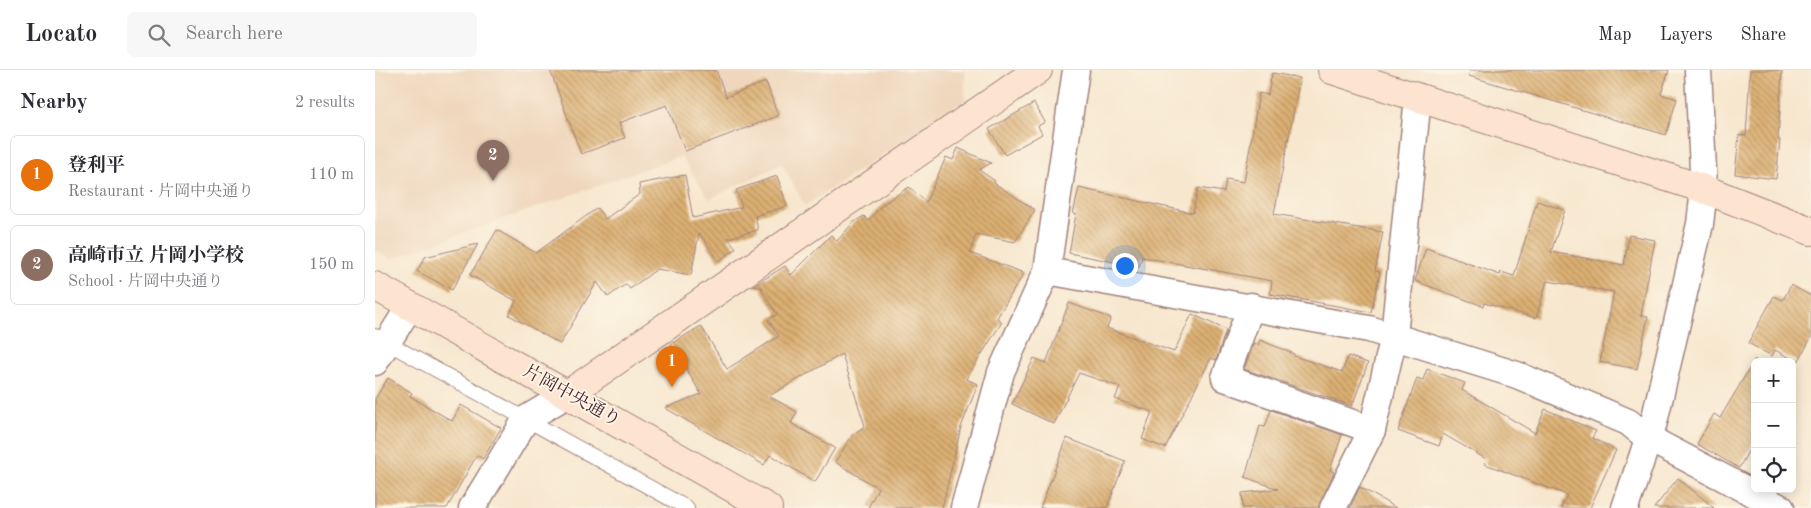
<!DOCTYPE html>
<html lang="en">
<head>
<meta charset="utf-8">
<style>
	:root { --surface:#fff; --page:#f7f7f7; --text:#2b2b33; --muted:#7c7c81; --line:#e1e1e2; --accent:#1a73e8 }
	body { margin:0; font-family:"Old Standard TT","Noto Serif JP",serif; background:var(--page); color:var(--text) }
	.controls { position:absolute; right:15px; bottom:15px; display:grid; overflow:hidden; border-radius:8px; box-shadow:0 2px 12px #0003 }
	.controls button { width:45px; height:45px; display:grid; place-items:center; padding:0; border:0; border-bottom:1px solid var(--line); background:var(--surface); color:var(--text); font:25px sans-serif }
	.you { position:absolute; left:749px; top:195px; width:18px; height:18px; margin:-12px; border:4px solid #fff; border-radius:50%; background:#1a73e8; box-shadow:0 0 0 8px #1a73e833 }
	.badge { display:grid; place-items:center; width:32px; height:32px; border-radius:50%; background:var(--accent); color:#fff; font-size:16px; font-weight:700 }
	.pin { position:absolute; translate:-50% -41px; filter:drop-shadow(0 1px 2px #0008) }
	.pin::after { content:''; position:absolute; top:26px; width:18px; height:15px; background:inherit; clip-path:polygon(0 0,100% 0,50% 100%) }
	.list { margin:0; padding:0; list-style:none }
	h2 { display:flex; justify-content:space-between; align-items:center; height:65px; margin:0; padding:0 20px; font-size:21px }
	h2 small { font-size:16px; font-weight:400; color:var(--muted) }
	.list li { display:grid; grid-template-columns:32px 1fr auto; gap:15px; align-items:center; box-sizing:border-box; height:80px; margin:0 10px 10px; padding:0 10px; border:1px solid var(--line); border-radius:8px }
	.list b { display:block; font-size:19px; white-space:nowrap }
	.list p { margin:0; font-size:16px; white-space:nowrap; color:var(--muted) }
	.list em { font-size:16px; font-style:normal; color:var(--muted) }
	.icon { flex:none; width:28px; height:28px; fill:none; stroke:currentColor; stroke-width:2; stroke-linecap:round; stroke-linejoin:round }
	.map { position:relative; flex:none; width:1436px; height:438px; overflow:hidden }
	header { display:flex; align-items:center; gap:30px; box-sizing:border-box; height:70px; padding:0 25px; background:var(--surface); border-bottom:1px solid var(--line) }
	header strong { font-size:24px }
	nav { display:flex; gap:28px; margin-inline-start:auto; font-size:18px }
	.search { width:350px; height:45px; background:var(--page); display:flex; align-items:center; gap:12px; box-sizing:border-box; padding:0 18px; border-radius:8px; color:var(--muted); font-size:19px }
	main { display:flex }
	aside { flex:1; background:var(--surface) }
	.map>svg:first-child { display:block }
	.built { fill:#efd6bc }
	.building { fill:url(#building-back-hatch) }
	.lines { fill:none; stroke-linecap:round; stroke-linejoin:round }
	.lane-casing { stroke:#a0837d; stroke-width:16 }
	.street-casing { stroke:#a0837d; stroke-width:29 }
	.secondary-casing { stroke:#a0837d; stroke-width:30 }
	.lane { stroke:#fff; stroke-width:14 }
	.street { stroke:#fff; stroke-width:26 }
	.secondary { stroke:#fde4d1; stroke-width:28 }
	.labels { text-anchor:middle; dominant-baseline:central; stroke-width:4; stroke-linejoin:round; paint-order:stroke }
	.street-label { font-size:18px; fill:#4a1f2b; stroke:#fcf5e5 }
</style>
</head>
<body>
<header>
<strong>Locato</strong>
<div class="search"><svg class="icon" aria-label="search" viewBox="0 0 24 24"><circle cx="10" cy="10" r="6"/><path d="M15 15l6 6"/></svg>Search here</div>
<nav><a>Map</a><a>Layers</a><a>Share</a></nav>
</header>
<main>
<aside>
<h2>Nearby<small>2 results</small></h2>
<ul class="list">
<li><span class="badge" style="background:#e8710a">1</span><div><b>登利平</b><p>Restaurant · 片岡中央通り</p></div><em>110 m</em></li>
<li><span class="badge" style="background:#8d6e63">2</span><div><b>高崎市立 片岡小学校</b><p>School · 片岡中央通り</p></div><em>150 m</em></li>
</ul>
</aside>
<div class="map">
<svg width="1436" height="438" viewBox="0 0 1436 438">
	<defs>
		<pattern id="building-back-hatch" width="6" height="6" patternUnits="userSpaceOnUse" patternTransform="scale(1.25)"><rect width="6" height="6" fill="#dcb073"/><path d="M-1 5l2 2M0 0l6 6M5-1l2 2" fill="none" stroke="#b48f5f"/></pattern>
	</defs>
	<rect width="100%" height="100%" fill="#fcf5e5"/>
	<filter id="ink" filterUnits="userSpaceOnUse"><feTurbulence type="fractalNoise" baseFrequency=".02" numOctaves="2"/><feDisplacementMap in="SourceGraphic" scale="10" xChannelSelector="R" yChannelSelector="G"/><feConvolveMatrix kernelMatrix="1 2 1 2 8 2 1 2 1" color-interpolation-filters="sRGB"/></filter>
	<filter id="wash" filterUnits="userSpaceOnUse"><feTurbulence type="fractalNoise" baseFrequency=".0096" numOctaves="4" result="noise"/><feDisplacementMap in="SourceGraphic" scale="20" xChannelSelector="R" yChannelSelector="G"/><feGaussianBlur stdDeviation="1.12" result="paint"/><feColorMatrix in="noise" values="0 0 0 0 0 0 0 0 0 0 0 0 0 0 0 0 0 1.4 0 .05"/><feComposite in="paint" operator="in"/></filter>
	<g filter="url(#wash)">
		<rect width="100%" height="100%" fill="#f7e7cf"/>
		<path class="built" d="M0 0H590V30L430 136 407 94 334 129 306 86 16 189 0 180Z"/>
		<g id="blocks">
			<g class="building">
				<path d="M175 0H341L351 27 391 12 403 46 310 81 292 35 244 53 250 68 206 84Z"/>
				<path d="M1095 0H1294L1286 24 1302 29 1291 65 1094 6Z"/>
				<path d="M1375 0H1407L1403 70H1405L1401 109 1360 104 1364 65 1371 66Z"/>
				<path d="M897 3 925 8 899 144 1008 162 1000 201 1005 202 996 242 895 224 897 211 767 187 764 197 694 183 701 144H698L704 118 818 143 823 118 849 122 851 109 869 112 884 23 893 25Z"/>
				<path d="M659 33 670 52 663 56 667 64 630 85 614 59Z"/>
				<path d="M583 78 616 93 604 100 620 111 619 113 660 140 640 172 601 164 595 183 649 203 622 248 627 252 591 309 603 314 586 357 567 438H493L503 418 460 392 478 364 490 356 467 284 394 326 422 342 416 353 460 378 440 412 395 385 389 395 290 338 326 324 296 274 326 256 352 299 404 266 393 250 402 244 386 219 388 218 378 216 410 196 416 205 456 165 462 171 479 152 489 146 493 151 508 134 534 117 551 132 571 87 578 90Z"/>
				<path d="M310 105 318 148 367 137 361 120 402 106 412 136 380 146 383 160 353 168 361 178 344 191 324 163 316 205 282 199 255 219 251 214 233 227 222 212 185 274 134 245 141 231 95 205 122 160 161 183 222 138 230 149 265 124 264 114Z"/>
				<path d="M1162 131 1190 140 1176 182 1249 195 1254 165 1280 170 1266 245 1273 247 1262 299 1225 292 1239 222 1172 211 1161 248 1109 233 1108 236 1040 211 1051 178 1125 205 1126 202 1139 206Z"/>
				<path d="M103 174 77 220 42 201 50 187Z"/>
				<path d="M1416 215 1436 226V268L1423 292 1400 280 1397 286 1373 273 1399 226 1408 230Z"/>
				<path d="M694 233 736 248 732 258 799 282 817 244 851 260 841 290 836 288 790 378 767 369 777 342 740 329 745 317 704 303 679 354 637 334 659 288 671 293Z"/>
				<path d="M885 270 919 284V286L967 302 973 286 993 293 977 336 869 299 879 273 883 275Z"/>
				<path d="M1380 289V369L1364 398 1322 374 1339 344 1345 348Z"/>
				<path d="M1052 299 1090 313 1087 320 1160 363 1170 339 1221 361 1217 368 1241 380 1215 438H1186L1192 425 1110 394 1111 389 1068 364 1064 376 1023 361 1042 308 1048 310Z"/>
				<path d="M13 308 37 323 35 326 77 351 86 335 126 358 108 389 102 385 72 438H0V329Z"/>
				<path d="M896 340 967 365 955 400 959 402 943 438H868L867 423 903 419 870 407 885 356 890 357Z"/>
				<path d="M692 368 750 391 732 438H665Z"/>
				<path d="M1303 408 1339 438H1279Z"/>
				<path d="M985 417 1021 438H975Z"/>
			</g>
		</g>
	</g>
	<g filter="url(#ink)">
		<use href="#blocks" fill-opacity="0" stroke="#a0837d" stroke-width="1"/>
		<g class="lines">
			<defs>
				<path id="lane" d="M0 266 312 438"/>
				<g id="street">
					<path d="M672 201 994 259 1142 305 1253 352 1273 368 1406 438"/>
					<path d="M876 236 850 308 997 360"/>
					<path d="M0 292 35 236"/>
					<path d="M97 438 151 349 193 324"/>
					<path d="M589 438 626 302 672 201 701 0"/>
					<path d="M958 438 997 360 1019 266 1043 27"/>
					<path d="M1250 438 1279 352 1325 154 1329 119 1323 0"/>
				</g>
				<g id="secondary">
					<path d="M957 0 1329 119 1436 161"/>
					<path d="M0 216 393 438"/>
					<path d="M193 324 663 0"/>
				</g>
			</defs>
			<use href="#lane" class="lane-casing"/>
			<use href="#street" class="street-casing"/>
			<use href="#secondary" class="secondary-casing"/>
			<use href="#lane" class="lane"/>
			<use href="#street" class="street"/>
			<use href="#secondary" class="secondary"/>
		</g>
	</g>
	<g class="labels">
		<g class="street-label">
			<text transform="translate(197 326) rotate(29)">片岡中央通り</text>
		</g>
	</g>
</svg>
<div class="controls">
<button>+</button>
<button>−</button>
<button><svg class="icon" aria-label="locate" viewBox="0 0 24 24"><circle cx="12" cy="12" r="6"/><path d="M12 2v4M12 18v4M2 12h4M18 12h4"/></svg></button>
</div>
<div class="you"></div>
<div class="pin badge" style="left:297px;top:317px;background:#e8710a">1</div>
<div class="pin badge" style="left:118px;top:111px;background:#8d6e63">2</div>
</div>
</main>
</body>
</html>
